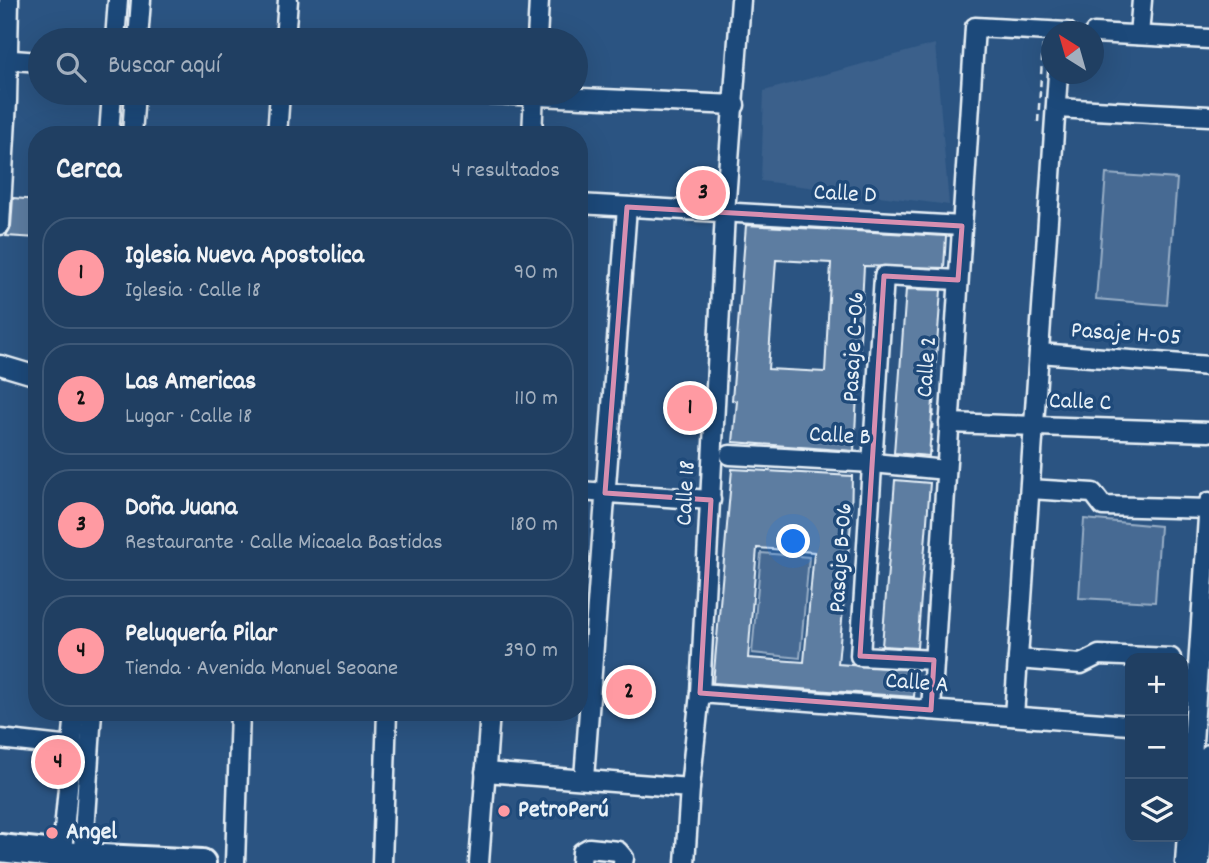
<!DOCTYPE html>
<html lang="es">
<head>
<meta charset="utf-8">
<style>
	:root { --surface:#203f62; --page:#2d4a6b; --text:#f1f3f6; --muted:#a2afbe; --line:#3d5877; --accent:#ff9aa2 }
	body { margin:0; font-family:Dekko,sans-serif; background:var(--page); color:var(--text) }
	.controls { position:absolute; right:21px; bottom:21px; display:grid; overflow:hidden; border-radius:14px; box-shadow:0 7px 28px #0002 }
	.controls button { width:63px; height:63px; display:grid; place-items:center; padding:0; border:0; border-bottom:2px solid var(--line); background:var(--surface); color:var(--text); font:35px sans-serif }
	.compass { position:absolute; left:1041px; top:21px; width:63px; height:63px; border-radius:50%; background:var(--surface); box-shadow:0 7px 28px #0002; rotate:323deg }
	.you { position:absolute; left:794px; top:542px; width:24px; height:24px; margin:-18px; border:5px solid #fff; border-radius:50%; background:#1a73e8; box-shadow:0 0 0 10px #1a73e833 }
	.badge { display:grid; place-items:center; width:46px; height:46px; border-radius:50%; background:var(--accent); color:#111; font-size:23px; font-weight:700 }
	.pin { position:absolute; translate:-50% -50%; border:4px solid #fff; box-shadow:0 2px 7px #0006 }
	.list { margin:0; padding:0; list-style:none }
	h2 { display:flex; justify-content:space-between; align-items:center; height:91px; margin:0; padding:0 28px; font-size:30px }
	h2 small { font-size:23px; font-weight:400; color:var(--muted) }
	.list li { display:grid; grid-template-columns:46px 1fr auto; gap:21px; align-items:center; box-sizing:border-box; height:112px; margin:0 14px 14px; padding:0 14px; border:2px solid var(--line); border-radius:28px }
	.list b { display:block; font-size:26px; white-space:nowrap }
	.list p { margin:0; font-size:23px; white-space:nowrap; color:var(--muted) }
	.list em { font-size:23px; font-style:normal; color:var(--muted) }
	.icon { flex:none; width:38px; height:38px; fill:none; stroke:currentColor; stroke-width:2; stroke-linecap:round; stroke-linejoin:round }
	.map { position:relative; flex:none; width:1209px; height:863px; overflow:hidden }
	.search { position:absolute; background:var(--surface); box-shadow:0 7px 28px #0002; left:28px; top:28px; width:560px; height:77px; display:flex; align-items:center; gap:18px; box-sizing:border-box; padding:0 24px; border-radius:38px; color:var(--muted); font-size:26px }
	.panel { position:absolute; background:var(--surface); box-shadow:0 7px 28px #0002; left:28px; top:126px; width:560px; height:595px; border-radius:28px }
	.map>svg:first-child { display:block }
	.built { fill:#3a608b }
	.green { fill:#476b93; stroke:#98aec6; stroke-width:2 }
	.building { fill:#5d7da1; stroke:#e8f1f8; stroke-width:2; fill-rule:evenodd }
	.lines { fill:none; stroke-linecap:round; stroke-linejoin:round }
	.minor-casing { stroke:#e8f1f8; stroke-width:23 }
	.highway-casing { stroke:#e8f1f8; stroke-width:32 }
	.path { stroke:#e8f1f8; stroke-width:2.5; stroke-dasharray:7 5; stroke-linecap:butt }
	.minor { stroke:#1f4a7a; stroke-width:18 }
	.highway { stroke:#1f4a7a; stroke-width:26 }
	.marked { fill:none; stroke:#d78fb1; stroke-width:5; stroke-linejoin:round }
	.poi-dot { fill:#ff9aa2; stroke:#1f4a7a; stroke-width:2.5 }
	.labels { text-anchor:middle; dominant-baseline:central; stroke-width:7; stroke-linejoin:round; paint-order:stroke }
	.street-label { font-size:24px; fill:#e8f1f8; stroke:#1f4a7a }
	.poi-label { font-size:24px; font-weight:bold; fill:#e8f1f8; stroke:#1f4a7a; text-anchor:start }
</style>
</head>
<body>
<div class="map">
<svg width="1209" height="863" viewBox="0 0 1209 863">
	<rect width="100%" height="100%" fill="#2b5482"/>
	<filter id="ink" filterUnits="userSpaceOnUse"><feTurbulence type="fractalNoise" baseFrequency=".0143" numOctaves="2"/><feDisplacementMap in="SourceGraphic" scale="14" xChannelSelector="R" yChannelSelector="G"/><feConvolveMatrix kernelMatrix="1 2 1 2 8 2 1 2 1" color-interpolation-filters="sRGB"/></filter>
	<g filter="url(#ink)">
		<path class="built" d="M935 44 949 205 761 181 764 91Z"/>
		<g class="green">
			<path d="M1106 174 1177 179 1167 305 1096 299Z"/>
			<path d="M1084 519 1160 526 1155 602 1079 598Z"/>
			<path d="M761 553 809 557 800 658 752 653Z"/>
		</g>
		<g class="building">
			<path d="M687 185 716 186 715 200 686 199Z"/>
			<path d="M13 198 37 200V238L6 236 11 226Z"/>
			<path d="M746 225 946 236 944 268 864 266 854 451 733 442 737 401 732 400ZM776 260 831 263 825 372 768 369Z"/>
			<path d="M906 289 941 290 929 456 894 453Z"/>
			<path d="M675 402 704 404 703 415 674 412Z"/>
			<path d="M732 469 852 476 851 523 838 664 916 670 914 697 713 683ZM757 548 814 552 804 662 748 658Z"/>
			<path d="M895 480 930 483 917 648 882 646Z"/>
			<path d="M608 685 650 688 649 699 608 696Z"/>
			<path d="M44 755 59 757V766L43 764Z"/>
		</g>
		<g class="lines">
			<defs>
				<g id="minor">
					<path d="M1094 33 1209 39"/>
					<path d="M1139 35 1142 0"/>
					<path d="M115 40 118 0"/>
					<path d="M138 40 141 0"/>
					<path d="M285 40 288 0"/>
					<path d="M537 40 539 0"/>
					<path d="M0 59 40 62"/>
					<path d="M471 93 735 105"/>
					<path d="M1056 108 1209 116"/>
					<path d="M109 135 112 93"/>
					<path d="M132 135 135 93"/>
					<path d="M277 135 280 93"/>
					<path d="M532 135 534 93"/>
					<path d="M579 204 962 226"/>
					<path d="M0 225 7 101 9 0"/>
					<path d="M1039 353 1209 366"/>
					<path d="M0 365 37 376"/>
					<path d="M949 423 1209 432"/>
					<path d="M730 455 873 463 946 470"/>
					<path d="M1030 489 1093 493 1103 506 1209 509"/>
					<path d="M579 491 711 500"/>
					<path d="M1018 659 1081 664 1099 655 1171 658"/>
					<path d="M934 660 860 656 884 276 958 280"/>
					<path d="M700 693 1130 725"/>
					<path d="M931 710 975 27 1067 32"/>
					<path d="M1014 716 1058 74"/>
					<path d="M0 739 71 747"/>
					<path d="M485 772 690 788"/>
					<path d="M584 778 627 207"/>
					<path d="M61 863 75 712"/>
					<path d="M82 863 92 712"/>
					<path d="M235 863 240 712"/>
					<path d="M382 863 387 712"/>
					<path d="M479 863 490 712"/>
					<path d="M581 863 582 852 589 848 618 851 624 858 623 863"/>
					<path d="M685 863 690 788 700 693 725 213 741 0"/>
					<path d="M1185 863 1209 502"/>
					<path d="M1200 863 1209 754"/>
				</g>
				<path id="highway" d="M0 848 83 857 202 863"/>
			</defs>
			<use href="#minor" class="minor-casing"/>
			<use href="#highway" class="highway-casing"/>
			<g class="path">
				<path d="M1038 122 1043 45"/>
				<path d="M930 453 935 390"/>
			</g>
			<use href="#minor" class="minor"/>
			<use href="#highway" class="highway"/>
		</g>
	</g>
	<path class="marked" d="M627 207 962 226 958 280 884 276 860 656 934 660 931 710 700 693 711 500 605 493Z"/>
	<g class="poi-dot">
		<circle cx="504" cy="811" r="7"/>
		<circle cx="52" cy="833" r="7"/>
	</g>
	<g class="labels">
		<g class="street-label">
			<text transform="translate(845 195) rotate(3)">Calle D</text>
			<text transform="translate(1126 335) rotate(4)">Pasaje H-05</text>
			<text transform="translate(855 347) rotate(-87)">Pasaje C-06</text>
			<text transform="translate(928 367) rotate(-86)">Calle 2</text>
			<text transform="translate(1080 403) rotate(2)">Calle C</text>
			<text transform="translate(840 437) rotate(3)">Calle B</text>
			<text transform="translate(687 493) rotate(-87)">Calle 18</text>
			<text transform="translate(842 558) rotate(-86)">Pasaje B-06</text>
			<text transform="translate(917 684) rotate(4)">Calle A</text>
		</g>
		<g class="poi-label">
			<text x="518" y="811">PetroPerú</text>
			<text x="66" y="833">Angel</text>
		</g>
	</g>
</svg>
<div class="controls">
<button>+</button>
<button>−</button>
<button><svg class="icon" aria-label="layers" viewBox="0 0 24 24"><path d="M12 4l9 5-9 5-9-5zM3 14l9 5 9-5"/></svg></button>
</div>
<svg class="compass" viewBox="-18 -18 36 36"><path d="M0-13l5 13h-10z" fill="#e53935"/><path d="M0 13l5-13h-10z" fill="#a2afbe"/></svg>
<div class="you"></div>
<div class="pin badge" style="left:690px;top:408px">1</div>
<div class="pin badge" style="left:629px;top:692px">2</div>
<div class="pin badge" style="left:703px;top:193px">3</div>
<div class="pin badge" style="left:58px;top:762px">4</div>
<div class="search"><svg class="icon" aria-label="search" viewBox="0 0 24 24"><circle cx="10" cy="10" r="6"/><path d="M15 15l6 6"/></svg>Buscar aquí</div>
<section class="panel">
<h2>Cerca<small>4 resultados</small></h2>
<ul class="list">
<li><span class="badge">1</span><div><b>Iglesia Nueva Apostolica</b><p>Iglesia · Calle 18</p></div><em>90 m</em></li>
<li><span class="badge">2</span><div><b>Las Americas</b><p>Lugar · Calle 18</p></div><em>110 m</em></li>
<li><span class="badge">3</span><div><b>Doña Juana</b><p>Restaurante · Calle Micaela Bastidas</p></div><em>180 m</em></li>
<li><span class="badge">4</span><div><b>Peluquería Pilar</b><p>Tienda · Avenida Manuel Seoane</p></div><em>390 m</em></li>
</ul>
</section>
</div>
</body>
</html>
